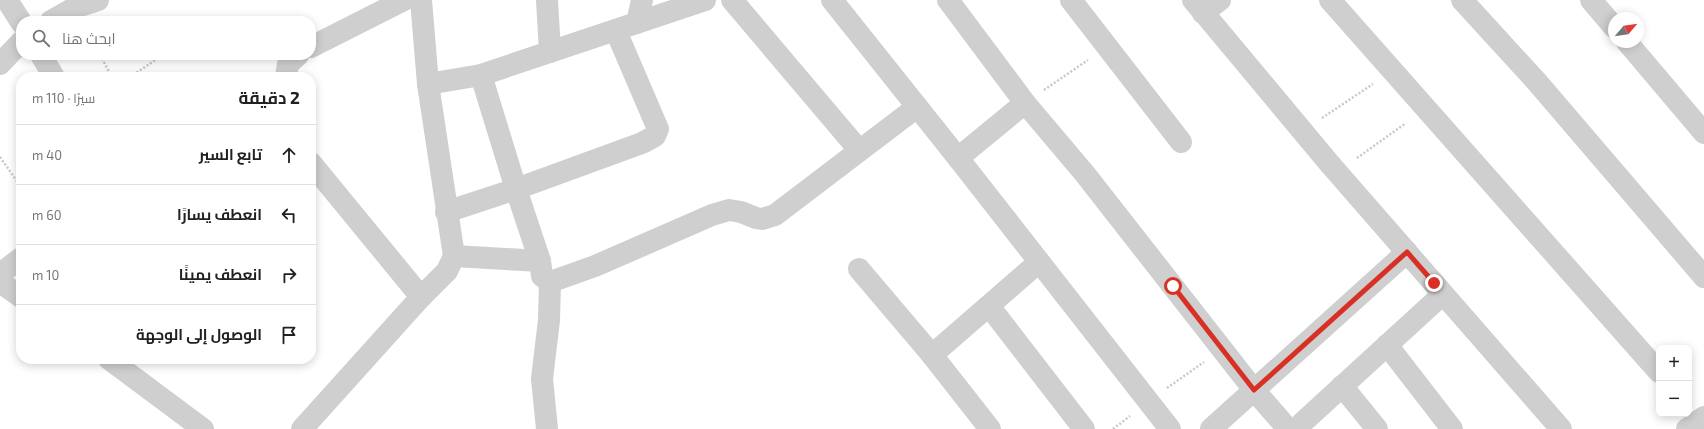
<!DOCTYPE html>
<html lang="ar">
<head>
<meta charset="utf-8">
<style>
	:root { --surface:#fff; --page:#f6f6f6; --text:#202124; --muted:#757577; --line:#e0e0e0 }
	body { margin:0; font-family:"Exo 2",Cairo,sans-serif; background:var(--page); color:var(--text); direction:rtl }
	.controls { position:absolute; right:12px; bottom:12px; display:grid; overflow:hidden; border-radius:8px; box-shadow:0 2px 10px #0003 }
	.controls button { width:36px; height:36px; display:grid; place-items:center; padding:0; border:0; border-bottom:1px solid var(--line); background:var(--surface); color:var(--text); font:20px sans-serif }
	.compass { position:absolute; left:1608px; top:12px; width:36px; height:36px; border-radius:50%; background:var(--surface); box-shadow:0 2px 10px #0003; rotate:61deg }
	.stop { position:absolute; width:12px; height:12px; margin:-9px; border:3px solid #d93025; border-radius:50%; background:#fff }
	.stop.end { background:#d93025; border-color:#fff; box-shadow:0 1px 4px #0008 }
	.list { margin:0; padding:0; list-style:none }
	h2 { display:flex; justify-content:space-between; align-items:center; height:52px; margin:0; padding:0 16px; font-size:17px }
	h2 small { font-size:13px; font-weight:400; color:var(--muted) }
	.list li { display:grid; grid-template-columns:26px 1fr auto; gap:12px; align-items:center; box-sizing:border-box; height:60px; padding:0 16px; border-top:1px solid var(--line) }
	.list b { display:block; font-size:15px; white-space:nowrap }
	.list em { font-size:13px; font-style:normal; color:var(--muted) }
	.icon { flex:none; width:22px; height:22px; fill:none; stroke:currentColor; stroke-width:2; stroke-linecap:round; stroke-linejoin:round }
	.map { position:relative; flex:none; width:1704px; height:429px; overflow:hidden; direction:ltr }
	.search { position:absolute; background:var(--surface); box-shadow:0 2px 10px #0003; left:16px; top:16px; width:300px; height:44px; display:flex; align-items:center; gap:10px; box-sizing:border-box; padding:0 14px; border-radius:16px; color:var(--muted); font-size:15px }
	.panel { position:absolute; background:var(--surface); box-shadow:0 2px 10px #0003; left:16px; top:72px; width:300px; height:292px; border-radius:16px; direction:rtl }
	.map>svg:first-child { display:block }
	.lines { fill:none; stroke-linecap:round; stroke-linejoin:round }
	.path { stroke:#c9c9c9; stroke-width:2.5; stroke-dasharray:2 2; stroke-linecap:butt }
	.minor { stroke:#cfcfcf; stroke-width:22 }
	.route { stroke:#d93025; stroke-width:5 }
</style>
</head>
<body>
<div class="map">
<svg width="1704" height="429" viewBox="0 0 1704 429">
	<rect width="100%" height="100%" fill="#fff"/>
	<g class="lines">
		<g class="path">
			<path d="M100 55 112 77"/>
			<path d="M253 55 266 58"/>
			<path d="M130 77 160 57 168 55"/>
			<path d="M1044 90 1088 60"/>
			<path d="M1322 118 1373 84"/>
			<path d="M0 157 21 187"/>
			<path d="M1357 158 1406 123"/>
			<path d="M1167 388 1204 362"/>
			<path d="M1113 429 1130 416"/>
		</g>
		<g class="minor">
			<path d="M7 0 21 22"/>
			<path d="M547 0 550 52"/>
			<path d="M732 0 859 150"/>
			<path d="M832 0 958 158 1170 429"/>
			<path d="M948 0 1025 103 1085 174 1254 390 1288 429"/>
			<path d="M1071 0 1181 142"/>
			<path d="M1193 0 1329 163 1561 429"/>
			<path d="M1330 0 1659 372"/>
			<path d="M1462 0 1537 82 1704 277"/>
			<path d="M1591 0 1614 27"/>
			<path d="M1203 13 1220 0"/>
			<path d="M51 21 74 8 98 0"/>
			<path d="M637 23 642 0"/>
			<path d="M1627 42 1704 133"/>
			<path d="M311 47 404 0"/>
			<path d="M41 55 54 77"/>
			<path d="M0 64 21 42"/>
			<path d="M481 75 516 189 540 261 542 276 550 282 595 266 712 215 729 210 741 212 756 218 762 219 775 215 917 107"/>
			<path d="M286 77 288 64 298 55"/>
			<path d="M428 84 481 75 705 0"/>
			<path d="M958 158 1025 103"/>
			<path d="M311 163 421 297"/>
			<path d="M446 212 516 189 642 143 655 136 658 129 616 31"/>
			<path d="M454 256 540 261"/>
			<path d="M859 269 932 355 990 429"/>
			<path d="M0 274 21 258"/>
			<path d="M0 282 21 297"/>
			<path d="M989 306 1084 429"/>
			<path d="M1387 345 1452 429"/>
			<path d="M932 355 1039 262"/>
			<path d="M109 359 203 429"/>
			<path d="M1342 386 1377 429"/>
			<path d="M1302 423 1443 294"/>
			<path d="M302 429 421 297 447 271 454 256 428 84 421 0"/>
			<path d="M547 429 542 379 549 320 550 282"/>
			<path d="M1211 429 1407 252"/>
			<path d="M1687 429 1704 417"/>
		</g>
	</g>
	<g class="lines">
		<path class="route" d="M1173 286 1254 390 1407 252 1434 283"/>
	</g>
</svg>
<div class="controls">
<button>+</button>
<button>−</button>
</div>
<svg class="compass" viewBox="-18 -18 36 36"><path d="M0-13l5 13h-10z" fill="#e53935"/><path d="M0 13l5-13h-10z" fill="#757577"/></svg>
<div class="stop" style="left:1173px;top:286px"></div>
<div class="stop end" style="left:1434px;top:283px"></div>
<div class="search"><svg class="icon" aria-label="search" viewBox="0 0 24 24"><circle cx="10" cy="10" r="6"/><path d="M15 15l6 6"/></svg>ابحث هنا</div>
<section class="panel">
<h2>2 دقيقة<small>سيرًا · 110 m</small></h2>
<ul class="list">
<li><svg class="icon" aria-label="ahead" viewBox="0 0 24 24"><path d="M12 20V5M6 11l6-6 6 6"/></svg><div><b>تابع السير</b></div><em>40 m</em></li>
<li><svg class="icon" aria-label="left" viewBox="0 0 24 24"><path d="M17 20v-9H6M10 6l-5 5 5 5"/></svg><div><b>انعطف يسارًا</b></div><em>60 m</em></li>
<li><svg class="icon" aria-label="right" viewBox="0 0 24 24"><path d="M7 20v-9h11M14 6l5 5-5 5"/></svg><div><b>انعطف يمينًا</b></div><em>10 m</em></li>
<li><svg class="icon" aria-label="arrive" viewBox="0 0 24 24"><path d="M6 21V4h12l-3 4 3 4H6"/></svg><div><b>الوصول إلى الوجهة</b></div></li>
</ul>
</section>
</div>
</body>
</html>
